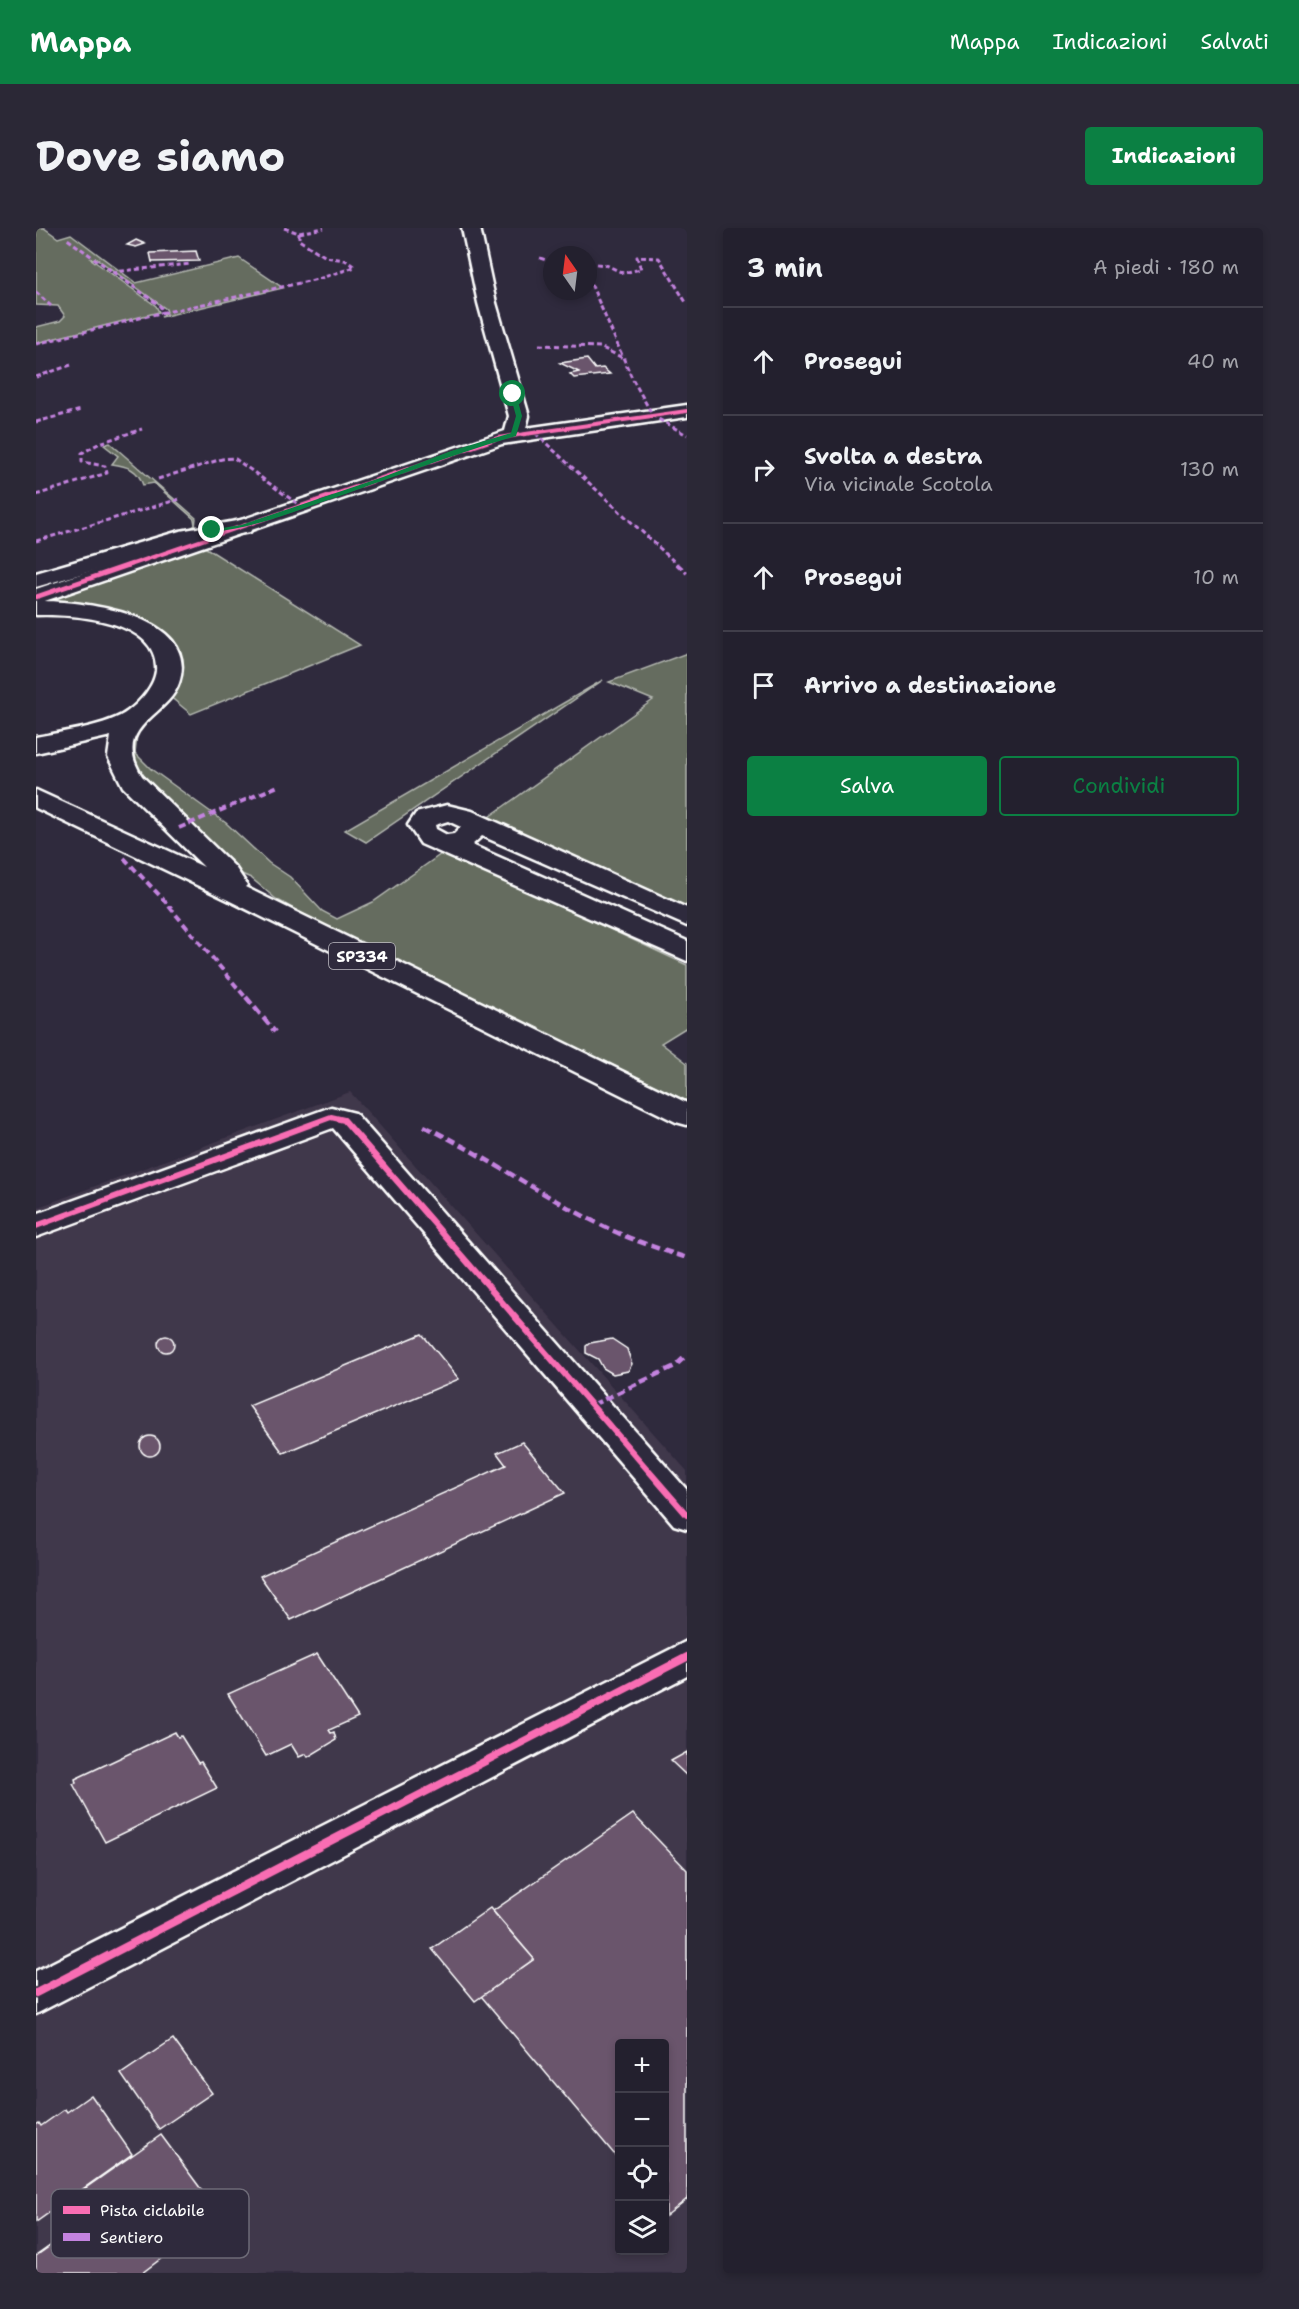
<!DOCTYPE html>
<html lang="it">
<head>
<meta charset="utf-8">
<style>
	:root { --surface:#23202e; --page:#2b2836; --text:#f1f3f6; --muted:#a3a3aa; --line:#403e4a; --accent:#0b8043 }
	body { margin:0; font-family:"Shantell Sans",sans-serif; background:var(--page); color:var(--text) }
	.controls { position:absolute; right:18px; bottom:18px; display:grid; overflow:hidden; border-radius:6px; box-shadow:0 3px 9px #0003 }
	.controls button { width:54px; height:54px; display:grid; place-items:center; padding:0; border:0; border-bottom:2px solid var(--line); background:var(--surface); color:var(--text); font:30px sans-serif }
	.compass { position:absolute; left:507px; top:18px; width:54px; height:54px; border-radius:50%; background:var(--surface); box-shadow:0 3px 9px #0003; rotate:346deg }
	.stop { position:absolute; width:18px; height:18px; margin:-14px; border:4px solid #0b8043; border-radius:50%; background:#fff }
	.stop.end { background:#0b8043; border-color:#fff; box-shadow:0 2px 6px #0008 }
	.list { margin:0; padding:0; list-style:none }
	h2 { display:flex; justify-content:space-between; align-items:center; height:78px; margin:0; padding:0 24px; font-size:26px }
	h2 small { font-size:20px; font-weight:400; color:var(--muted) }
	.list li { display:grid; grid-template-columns:39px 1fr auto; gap:18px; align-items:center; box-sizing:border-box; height:108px; padding:0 24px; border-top:2px solid var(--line) }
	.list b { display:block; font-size:22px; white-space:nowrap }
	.list p { margin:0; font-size:20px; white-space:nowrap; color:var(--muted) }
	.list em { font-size:20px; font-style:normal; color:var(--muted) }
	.actions { display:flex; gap:12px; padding:18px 24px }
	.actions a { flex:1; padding:14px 0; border:2px solid var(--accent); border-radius:6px; text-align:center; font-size:21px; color:var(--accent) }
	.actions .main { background:var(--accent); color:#fff }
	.icon { flex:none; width:33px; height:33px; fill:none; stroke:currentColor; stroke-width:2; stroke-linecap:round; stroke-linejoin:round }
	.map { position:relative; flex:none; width:651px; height:2045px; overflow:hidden; border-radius:6px }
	header { display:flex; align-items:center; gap:36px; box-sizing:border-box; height:84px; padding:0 30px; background:var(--accent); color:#fff }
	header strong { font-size:28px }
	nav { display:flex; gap:33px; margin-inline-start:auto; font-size:21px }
	.intro { display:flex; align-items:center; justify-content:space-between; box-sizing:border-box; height:144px; padding:0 36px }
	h1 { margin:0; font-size:42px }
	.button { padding:15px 27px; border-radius:6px; background:var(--accent); color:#fff; font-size:21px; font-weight:700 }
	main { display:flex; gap:36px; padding:0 36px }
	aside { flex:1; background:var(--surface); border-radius:6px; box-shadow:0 3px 9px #0003 }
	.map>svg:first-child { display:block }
	.built { fill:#41374b; fill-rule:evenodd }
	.green { fill:#656c5f; stroke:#b2b6af; stroke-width:1.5 }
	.building { fill:#6a556c; stroke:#fff; stroke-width:1.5 }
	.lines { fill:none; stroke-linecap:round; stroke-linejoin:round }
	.minor-casing { stroke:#fff; stroke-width:5 }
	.major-casing { stroke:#fff; stroke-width:5 }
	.minor { fill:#2f2a3d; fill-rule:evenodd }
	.major { fill:#2f2a3d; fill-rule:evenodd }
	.quiet-far2 { stroke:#c483df; stroke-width:3; stroke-dasharray:5 3; stroke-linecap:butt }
	.quiet-far1 { stroke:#c483df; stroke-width:4; stroke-dasharray:7 4; stroke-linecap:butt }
	.quiet { stroke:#c483df; stroke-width:4.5; stroke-dasharray:9 4.5; stroke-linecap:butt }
	.cycleway-far3-casing { stroke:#2f2a3d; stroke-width:6 }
	.cycleway-far2-casing { stroke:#2f2a3d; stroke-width:8 }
	.cycleway-far1-casing { stroke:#2f2a3d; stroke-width:10 }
	.cycleway-casing { stroke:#2f2a3d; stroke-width:11 }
	.cycleway-far3 { stroke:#f96db3; stroke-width:4 }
	.cycleway-far2 { stroke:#f96db3; stroke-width:4.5 }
	.cycleway-far1 { stroke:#f96db3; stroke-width:6 }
	.cycleway { stroke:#f96db3; stroke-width:8 }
	.route { fill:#0b8043 }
	.labels { text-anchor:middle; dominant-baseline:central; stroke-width:6; stroke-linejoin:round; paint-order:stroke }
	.shield { fill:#2f2a3d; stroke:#c1bfc5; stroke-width:1.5 }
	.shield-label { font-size:16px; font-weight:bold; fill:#fff }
	.key { fill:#2f2a3d; stroke:#6d6a77; stroke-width:1.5 }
	.key-label { font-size:16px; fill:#fff }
</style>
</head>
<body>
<header>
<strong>Mappa</strong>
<nav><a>Mappa</a><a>Indicazioni</a><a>Salvati</a></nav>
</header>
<div class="intro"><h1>Dove siamo</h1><a class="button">Indicazioni</a></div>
<main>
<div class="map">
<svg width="651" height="2045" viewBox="0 0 651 2045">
	<rect width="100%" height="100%" fill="#2f2a3d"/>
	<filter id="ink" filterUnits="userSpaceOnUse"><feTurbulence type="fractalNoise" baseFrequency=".0167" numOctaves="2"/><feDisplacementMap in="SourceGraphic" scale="12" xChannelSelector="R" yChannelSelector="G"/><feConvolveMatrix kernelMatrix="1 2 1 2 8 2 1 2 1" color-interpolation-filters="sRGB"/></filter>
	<g filter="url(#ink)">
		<path class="built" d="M314 864 651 1243V2045H0V980ZM584 1816H628V2022H584Z"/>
		<g class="green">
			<path d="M0 0H8L22 10 35 6 100 55 203 30 247 60 125 89 131 84 130 81 60 30 55 31 120 78 123 84 0 115V99L24 93 29 88 22 78 0 77Z"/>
			<path d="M74 215 160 290 159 300 150 303 159 297 158 291 118 255 107 257C102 241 91 238 76 236L82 228 68 217Z"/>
			<path d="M167 318 324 417 155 486 132 467 113 396C79 377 42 373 3 374Z"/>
			<path d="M651 425V680L450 591 617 472 573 454Z"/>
			<path d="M567 452 330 614 309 602Z"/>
			<path d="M102 498 99 525 115 541 190 595 233 635 254 649 286 683 301 691 337 674 408 624 651 737V799L625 815 651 835V873L288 698 240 671 215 650 194 641 97 544 95 508Z"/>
		</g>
		<g class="building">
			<path d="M100 12 109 16 100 19 91 17Z"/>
			<path d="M160 23 163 33 116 34 114 25Z"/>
			<path d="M551 131 559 141 567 140 574 146 538 150 534 146 543 144 524 135Z"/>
			<path d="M386 1106 423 1151 247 1225 213 1178Z"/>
			<circle cx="130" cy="1116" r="8"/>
			<path d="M576 1111 591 1121 596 1136 592 1143 577 1146 567 1140 562 1131 550 1125V1118L554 1115Z"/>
			<circle cx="114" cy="1218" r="10"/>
			<path d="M486 1214 529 1265 255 1392 224 1348 470 1237 461 1225Z"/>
			<path d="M281 1426 322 1489 293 1502 295 1505 298 1504 300 1512 272 1529 270 1526 263 1529 255 1516 230 1528 192 1466Z"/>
			<path d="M139 1504 142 1509 145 1508 162 1535 165 1534 181 1560 69 1614 37 1556 40 1555 39 1551Z"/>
			<path d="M651 1524V1548L635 1533Z"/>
			<path d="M597 1586 651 1642V1971L630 1988 628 1816H584V1933L445 1768 498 1731 457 1683Z"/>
			<path d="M454 1680 498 1731 439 1773 396 1721Z"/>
			<path d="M137 1811 176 1865 123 1901 85 1846Z"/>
			<path d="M55 1867 96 1926 0 1994V1897L3 1895 5 1898 29 1881 31 1884Z"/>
			<path d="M125 1907 179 1980 158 1998 150 1984 118 2005 131 2026 106 2045H0V2028L59 1986 44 1964Z"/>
		</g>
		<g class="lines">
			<defs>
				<g id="minor">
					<path d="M426 0H444L460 75 493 188 490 200 651 177V189L466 216 0 376V361L469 203 473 188 442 75Z"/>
					<path d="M411 577 436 583 651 680V698L446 608 436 617 651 713V733L385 616 372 597 380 585ZM412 593 425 599 418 606 411 607 400 601 399 597Z"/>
					<path d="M295 879 319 885 651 1262V1301L638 1297 297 900 0 1009V986Z"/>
					<path d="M651 1413V1448L0 1786V1743Z"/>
				</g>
				<g id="major">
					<path d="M206 292 214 294 217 299 214 304 155 314 0 359V345L144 303Z"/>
					<path d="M0 373C43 372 166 386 143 455 132 489 74 498 106 548L199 639 211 657 209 659 651 875V897L640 894 192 672 0 580V562L168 639 87 559 72 529 75 508 0 525V509C25 504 73 498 92 483 105 473 118 458 120 443 124 391 36 386 0 387Z"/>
				</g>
			</defs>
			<use href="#minor" class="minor-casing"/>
			<use href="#major" class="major-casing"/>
			<use href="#minor" class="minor"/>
			<use href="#major" class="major"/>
			<g class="quiet-far2">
				<path d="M248 0 263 5 288 0"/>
				<path d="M504 30 516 34"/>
				<path d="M552 35 570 37 587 45 605 41 601 29 623 30 651 76"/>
				<path d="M76 44 154 36"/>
				<path d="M552 49 596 150 617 188 651 207"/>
				<path d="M0 64 15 78"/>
				<path d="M126 85 282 51 319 39 309 32 290 29 263 12V5"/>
				<path d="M0 116 128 84 123 77 30 10"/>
				<path d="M503 117 564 119 589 131"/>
				<path d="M0 149 35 137"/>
				<path d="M0 194 45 182"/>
				<path d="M499 205 643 338"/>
				<path d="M122 251 186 231 198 230 266 279"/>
				<path d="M0 267 71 245 69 238 46 234V225L64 215 106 201"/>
				<path d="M0 313 144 271"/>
			</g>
			<g class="quiet-far1">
				<path d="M641 336 651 345"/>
				<path d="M143 600 242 558"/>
				<path d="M88 630 126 670 211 771"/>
			</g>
			<g class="quiet">
				<path d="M210 769 239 804"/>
				<path d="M388 898C448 927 502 965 561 995 590 1010 620 1020 651 1030"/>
				<path d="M556 1177 639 1138 651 1127"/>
			</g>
			<defs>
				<path id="cycleway-far3" d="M91 338 462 210 651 183"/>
				<path id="cycleway-far2" d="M0 369 96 336"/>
				<path id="cycleway-far1" d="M0 998 295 889 308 892 651 1287"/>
				<path id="cycleway" d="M0 1765 651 1429"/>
			</defs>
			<use href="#cycleway-far3" class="cycleway-far3-casing"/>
			<use href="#cycleway-far2" class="cycleway-far2-casing"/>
			<use href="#cycleway-far1" class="cycleway-far1-casing"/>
			<use href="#cycleway" class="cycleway-casing"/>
			<use href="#cycleway-far3" class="cycleway-far3"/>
			<use href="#cycleway-far2" class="cycleway-far2"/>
			<use href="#cycleway-far1" class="cycleway-far1"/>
			<use href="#cycleway" class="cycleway"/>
		</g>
	</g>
	<path class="route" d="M477 164 480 166 486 188 480 208C414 227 351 252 286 274 249 287 215 300 176 304L173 302 205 297 347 249 415 223 475 205 480 188 474 166Z"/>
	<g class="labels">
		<rect class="shield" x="293" y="715" width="66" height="26" rx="4.5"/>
		<g class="shield-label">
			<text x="326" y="728">SP334</text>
		</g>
	</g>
	<rect x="15" y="1961" width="198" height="69" rx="9" class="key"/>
	<rect x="27" y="1978" width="27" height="8" fill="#f96db3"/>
	<rect x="27" y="2005" width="27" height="8" fill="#c483df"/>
	<g class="key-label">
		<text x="64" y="1988">Pista ciclabile</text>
		<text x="64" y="2015">Sentiero</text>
	</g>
</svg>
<div class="controls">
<button>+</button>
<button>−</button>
<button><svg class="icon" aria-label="locate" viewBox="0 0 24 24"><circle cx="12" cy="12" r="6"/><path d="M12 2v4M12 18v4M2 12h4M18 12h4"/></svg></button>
<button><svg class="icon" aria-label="layers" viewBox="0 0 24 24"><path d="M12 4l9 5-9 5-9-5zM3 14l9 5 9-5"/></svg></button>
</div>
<svg class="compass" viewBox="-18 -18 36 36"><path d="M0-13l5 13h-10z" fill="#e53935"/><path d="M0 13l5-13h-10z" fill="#a3a3aa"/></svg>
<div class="stop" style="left:477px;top:166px"></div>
<div class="stop end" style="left:176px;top:302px"></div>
</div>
<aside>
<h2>3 min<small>A piedi · 180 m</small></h2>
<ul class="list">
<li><svg class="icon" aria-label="ahead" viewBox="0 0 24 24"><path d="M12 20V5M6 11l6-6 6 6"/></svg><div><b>Prosegui</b></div><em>40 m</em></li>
<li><svg class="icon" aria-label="right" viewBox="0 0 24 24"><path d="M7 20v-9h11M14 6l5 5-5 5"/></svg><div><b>Svolta a destra</b><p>Via vicinale Scotola</p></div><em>130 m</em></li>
<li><svg class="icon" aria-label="ahead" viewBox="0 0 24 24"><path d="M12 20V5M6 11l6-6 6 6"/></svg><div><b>Prosegui</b></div><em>10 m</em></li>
<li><svg class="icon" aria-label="arrive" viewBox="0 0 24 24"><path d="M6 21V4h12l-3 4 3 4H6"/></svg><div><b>Arrivo a destinazione</b></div></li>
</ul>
<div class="actions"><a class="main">Salva</a><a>Condividi</a></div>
</aside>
</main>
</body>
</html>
